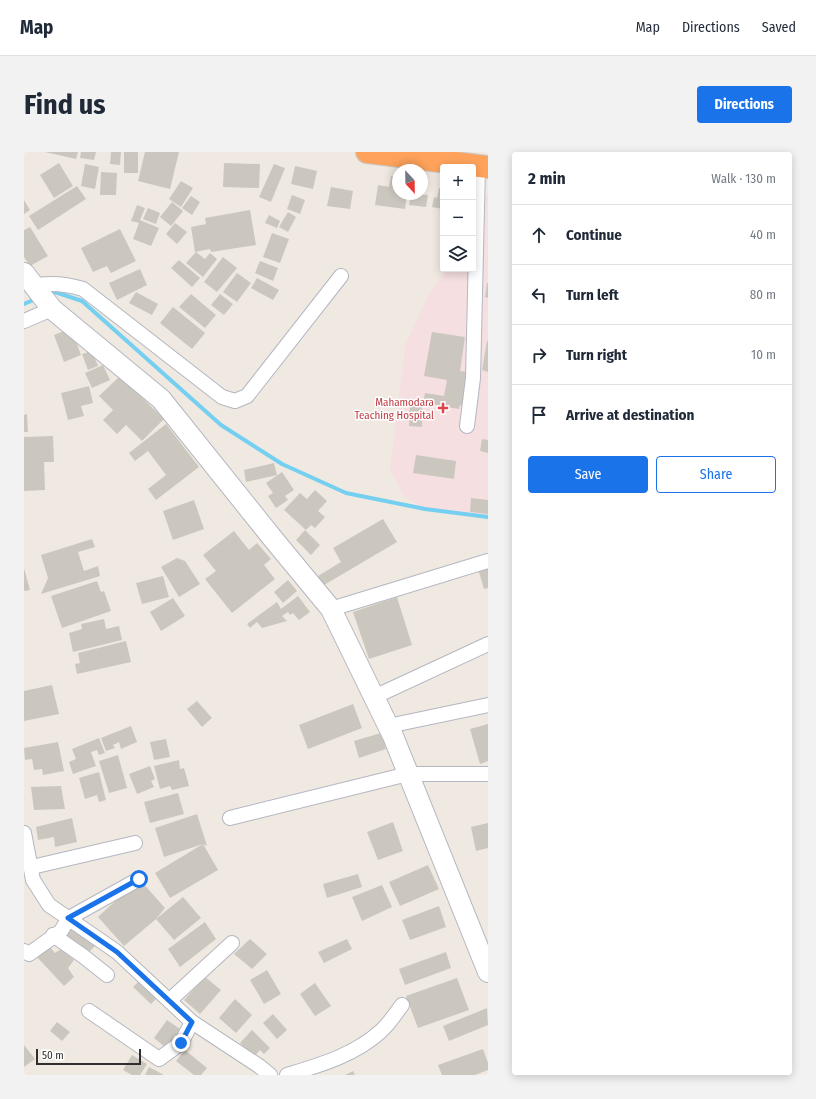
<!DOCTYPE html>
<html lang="en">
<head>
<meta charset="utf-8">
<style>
	:root { --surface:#fff; --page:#f2f2f3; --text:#1f2937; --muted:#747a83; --line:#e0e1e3; --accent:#1a73e8 }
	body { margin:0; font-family:"Fira Sans Condensed",sans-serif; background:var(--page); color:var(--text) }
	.controls { position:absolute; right:12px; top:12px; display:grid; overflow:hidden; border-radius:4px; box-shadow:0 2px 10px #0003 }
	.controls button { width:36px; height:36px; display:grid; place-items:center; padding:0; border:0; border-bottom:1px solid var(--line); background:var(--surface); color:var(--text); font:20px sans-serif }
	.compass { position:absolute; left:368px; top:12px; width:36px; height:36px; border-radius:50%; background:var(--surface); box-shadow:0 2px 10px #0003; rotate:158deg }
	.scale { position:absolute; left:12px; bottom:10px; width:105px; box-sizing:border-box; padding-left:4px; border:2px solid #2e2e2e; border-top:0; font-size:11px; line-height:14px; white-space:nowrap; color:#2e2e2e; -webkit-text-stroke:3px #fff; paint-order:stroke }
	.stop { position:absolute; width:12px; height:12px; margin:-9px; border:3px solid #1a73e8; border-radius:50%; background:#fff }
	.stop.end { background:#1a73e8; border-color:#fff; box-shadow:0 1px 4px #0008 }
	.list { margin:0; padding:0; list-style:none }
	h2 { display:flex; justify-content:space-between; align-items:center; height:52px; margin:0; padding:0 16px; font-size:17px }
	h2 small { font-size:13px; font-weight:400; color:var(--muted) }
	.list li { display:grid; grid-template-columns:26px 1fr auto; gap:12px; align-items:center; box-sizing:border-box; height:60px; padding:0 16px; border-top:1px solid var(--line) }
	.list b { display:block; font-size:15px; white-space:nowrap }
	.list em { font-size:13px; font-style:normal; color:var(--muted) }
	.actions { display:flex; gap:8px; padding:12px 16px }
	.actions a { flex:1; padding:9px 0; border:1px solid var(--accent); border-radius:4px; text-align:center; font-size:14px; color:var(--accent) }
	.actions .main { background:var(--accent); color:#fff }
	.icon { flex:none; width:22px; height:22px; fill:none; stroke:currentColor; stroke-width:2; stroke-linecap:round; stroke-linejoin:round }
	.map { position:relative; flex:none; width:464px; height:923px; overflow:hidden; border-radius:4px }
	header { display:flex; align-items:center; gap:24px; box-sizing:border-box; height:56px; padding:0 20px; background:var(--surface); border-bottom:1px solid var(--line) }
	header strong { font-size:19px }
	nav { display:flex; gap:22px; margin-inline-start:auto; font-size:14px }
	.intro { display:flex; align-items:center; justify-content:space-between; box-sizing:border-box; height:96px; padding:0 24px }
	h1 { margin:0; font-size:28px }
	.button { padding:10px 18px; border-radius:4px; background:var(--accent); color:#fff; font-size:14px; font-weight:700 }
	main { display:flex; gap:24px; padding:0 24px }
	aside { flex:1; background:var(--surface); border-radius:4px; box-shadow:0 2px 10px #0003 }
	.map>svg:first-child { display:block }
	.medical { fill:#f5dfe0 }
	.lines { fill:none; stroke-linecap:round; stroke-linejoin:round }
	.stream { stroke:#75cff0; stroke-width:4 }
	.building { fill:#cbc7bf }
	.street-casing { stroke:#b4b7c1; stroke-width:16 }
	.secondary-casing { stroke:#b4b7c1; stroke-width:22 }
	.highway-casing { stroke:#c9c9c9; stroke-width:24 }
	.street { stroke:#fff; stroke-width:14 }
	.secondary { stroke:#fff; stroke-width:20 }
	.highway { stroke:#ffa35c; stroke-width:22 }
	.route { stroke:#1a73e8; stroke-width:5 }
	.health-dot { fill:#e0444e; stroke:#fff; stroke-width:1.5 }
	.labels { text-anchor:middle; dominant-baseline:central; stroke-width:3; stroke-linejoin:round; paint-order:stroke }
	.health-label { font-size:11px; fill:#be3a42; stroke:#fff; text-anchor:end }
</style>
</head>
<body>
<header>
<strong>Map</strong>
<nav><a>Map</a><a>Directions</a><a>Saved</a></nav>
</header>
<div class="intro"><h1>Find us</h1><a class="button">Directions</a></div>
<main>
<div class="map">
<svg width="464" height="923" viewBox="0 0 464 923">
	<rect width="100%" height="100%" fill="#efe9e1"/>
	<path class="medical" d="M453 42 464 43V364H449L401 357 381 345 366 318 381 194 405 142 423 117H449Z"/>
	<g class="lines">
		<g class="stream">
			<path d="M24 141 28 139 58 149 197 273 258 312 322 341 401 357 464 365"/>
			<path d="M0 152 12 147"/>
		</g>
	</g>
	<g class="building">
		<path d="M21 0H54L52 7Z"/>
		<path d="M57 0H72L70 8 56 6Z"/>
		<path d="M87 0H97L96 13 86 12Z"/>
		<rect x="100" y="0" width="14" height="21"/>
		<path d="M121 0H155L146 37 114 29Z"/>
		<path d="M35 11 49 34 30 46 16 23Z"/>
		<path d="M200 11 236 12 235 36 199 35Z"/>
		<path d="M61 12 75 15 71 37 57 34Z"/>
		<path d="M250 12 261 16 247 50 235 45Z"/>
		<path d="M271 14 293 19 289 37 267 32Z"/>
		<path d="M77 20 93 21 92 43H76Z"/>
		<path d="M367 24 374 25V42H383L381 57 351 53 354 33 365 35Z"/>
		<path d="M157 29 169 36 157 55 145 47Z"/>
		<path d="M53 34 62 47 14 78 5 64Z"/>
		<path d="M307 35 329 39 326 57 303 54Z"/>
		<path d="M415 36H419V57L408 55 410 45 413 46Z"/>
		<path d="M387 42 404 43 402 55 385 53Z"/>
		<path d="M268 43 281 48 276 62 263 57Z"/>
		<path d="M167 44 176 50 168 63 158 56Z"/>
		<path d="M0 48 6 58 0 62Z"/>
		<path d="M148 50 159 59 147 74 136 65Z"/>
		<path d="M113 53 121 56 116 68 135 76 127 94 109 87 115 71 107 69Z"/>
		<path d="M124 56 136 61 132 72 119 67Z"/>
		<path d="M226 58 232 93 187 100 186 97 171 100 167 75 182 72 181 66Z"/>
		<path d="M264 60 272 65 264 80 255 75Z"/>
		<path d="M245 63 256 69 253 76 241 71Z"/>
		<path d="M151 71 163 80 153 92 142 82Z"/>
		<path d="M6 75 24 104 6 114 0 105V78Z"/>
		<path d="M96 77 112 109 87 121 83 114 69 120 57 96Z"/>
		<path d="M248 81 265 87 256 111 239 105Z"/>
		<path d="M172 100 181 107 186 101 193 107 179 125 162 111Z"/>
		<path d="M199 105 213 116 193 140 180 130Z"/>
		<path d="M155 108 176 126 168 135 147 116Z"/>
		<path d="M236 109 254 116 249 129 231 121Z"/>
		<path d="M116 117 123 133 93 148 85 131Z"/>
		<path d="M213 121 227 131 213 150 199 140Z"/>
		<path d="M233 126 255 138 249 148 227 136Z"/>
		<path d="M463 131H464V146L461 145Z"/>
		<path d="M112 140 134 152 128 163 105 151Z"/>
		<path d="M167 142 192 163 181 176 155 155Z"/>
		<path d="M196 142 209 152 200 163 187 153Z"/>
		<path d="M149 155 181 181 168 197 136 171Z"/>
		<path d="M47 176 57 203 40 210 30 183Z"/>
		<path d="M408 180 441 185 436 219 445 220 439 254 436 253 435 257 399 251 401 241 420 244 423 228 400 224Z"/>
		<path d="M463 189H464V220L458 218Z"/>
		<path d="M68 199 74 214 64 218 58 202Z"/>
		<path d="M79 213 86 228 68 236 61 221Z"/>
		<path d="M96 224 140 267 118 289 102 273 93 282 79 268 89 258 75 244Z"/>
		<path d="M65 234 69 251 57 254 60 264 44 268 37 241Z"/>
		<path d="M386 249 398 250V275L385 274Z"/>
		<path d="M3 262 4 280H0V263Z"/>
		<path d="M142 272 175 315 132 348 124 337 142 323 124 299 111 309 105 301Z"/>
		<path d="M29 284 30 310H20L21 338 0 339V285Z"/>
		<path d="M458 287 464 288V301L456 299Z"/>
		<path d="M392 303 432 309 430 327 389 321Z"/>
		<path d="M250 311 253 323 222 330 220 318Z"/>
		<path d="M258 320 270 338 261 344 264 348 252 356 244 344 249 341 242 331Z"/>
		<path d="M291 338 303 349 294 359 301 365 291 376 287 373 282 378 260 358 276 341 283 347Z"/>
		<path d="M447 346 464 348V362L446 360Z"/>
		<path d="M170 348 180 377 149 388 139 359Z"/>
		<path d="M359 367 373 390 300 433 294 424 317 410 309 396Z"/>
		<path d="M281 378 296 393 287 403 272 388Z"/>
		<path d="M210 379 225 398 233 391 247 407 240 413 251 427 208 461 181 427 192 419 179 403Z"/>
		<path d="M68 387 71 395 54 400 60 419 74 414 76 424 17 442 24 426 17 403Z"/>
		<path d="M153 406 161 409 176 432 155 445 137 415Z"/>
		<path d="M464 414V436L460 437 454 417Z"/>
		<path d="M0 416 6 438 0 439Z"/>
		<path d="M139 424 145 445 118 452 112 431Z"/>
		<path d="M264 428 273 439 259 451 250 440Z"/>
		<path d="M73 429 77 440 80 439 87 459 38 476 27 444Z"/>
		<path d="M274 444 286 460 275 468 269 461 266 463 264 460 258 464 263 469 238 476 233 470 226 476 223 472 253 450 257 457Z"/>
		<path d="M373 445 388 493 345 507 329 460Z"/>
		<path d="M149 446 161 464 137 479 126 460Z"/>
		<path d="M80 467 82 477 95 474 98 488 49 500 45 481 58 477 57 472Z"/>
		<path d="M102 489 107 510 53 522 51 512 56 511 54 501Z"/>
		<path d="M28 533 35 562 0 569V539Z"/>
		<path d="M173 549 188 566 178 575 163 557Z"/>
		<path d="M329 552 338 576 284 597 275 573Z"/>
		<path d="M464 572V609L456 612 446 577Z"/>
		<path d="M107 574 113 590 97 597 95 590 89 593 91 596 82 599 77 586Z"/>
		<path d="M357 581 362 597 335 606 330 589Z"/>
		<path d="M75 586 81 601 75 603 73 598 67 600 72 614 49 622 45 610 52 607 48 597Z"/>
		<path d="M142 587 146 605 130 608 126 590Z"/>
		<path d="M34 590 40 619 19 623 18 617 10 618 8 607 1 608 0 596Z"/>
		<path d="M94 603 103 636 85 641 75 609Z"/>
		<path d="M155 608 156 617 160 616 165 634 148 638 146 634 136 637 130 614Z"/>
		<path d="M126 614 131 627 127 629 130 635 113 642 105 622Z"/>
		<path d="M75 620 82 648 75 650 73 643 61 647 55 626Z"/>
		<path d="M37 634 41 657 10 658 7 635Z"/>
		<path d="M154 641 160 662 126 671 120 650Z"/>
		<path d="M173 662 183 694 179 692 140 705 131 676Z"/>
		<path d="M48 666 53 690 31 695 30 685 14 688 12 675Z"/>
		<path d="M369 670 379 699 354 708 343 680Z"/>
		<path d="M464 671V696L452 699 447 675Z"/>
		<path d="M179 692 194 718 146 746 131 721Z"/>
		<path d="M404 713 415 737 376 754 365 730Z"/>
		<path d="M334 722 338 735 303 746 299 732Z"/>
		<path d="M115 727 141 756 132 767 100 794 74 765Z"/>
		<path d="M358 733 368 755 338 769 328 745Z"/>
		<path d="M159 745 177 766 150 788 132 767Z"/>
		<path d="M415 754 422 775 386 788 378 768Z"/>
		<path d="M181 770 192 787 156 815 144 797Z"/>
		<path d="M49 774 73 792 65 800 42 784Z"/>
		<path d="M226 787 243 802 228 817 210 802Z"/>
		<path d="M323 787 328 797 300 811 294 800Z"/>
		<path d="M24 793 31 801 37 797 50 808 44 816 50 825 40 834 12 804Z"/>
		<path d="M422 800 427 816 381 833 375 817Z"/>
		<path d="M243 818 257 842 240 852 226 828Z"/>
		<path d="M181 825 197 838 176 862 160 848Z"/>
		<path d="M118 826 135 844 127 852 109 835Z"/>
		<path d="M433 826 445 858 394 876 382 844Z"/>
		<path d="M291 831 307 854 291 864 276 842Z"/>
		<path d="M211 847 228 863 212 881 195 866Z"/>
		<path d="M463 856 464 873 425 889 419 874Z"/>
		<path d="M249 862 263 878 253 887 239 871Z"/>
		<path d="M143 868 156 877 142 896 130 886Z"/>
		<path d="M33 870 46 880 38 889 26 879Z"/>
		<path d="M228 878 246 896 240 902 236 898 230 905 216 891Z"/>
		<path d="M0 893 11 907 0 915Z"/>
		<path d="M459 897 464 911V918L451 923H418L414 913Z"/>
		<path d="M161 898 183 916 177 923H170L152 909Z"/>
		<path d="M108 903 123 912 116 923H108L99 918Z"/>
		<path d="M125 915 140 923H121Z"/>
		<path d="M329 919 331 923H321Z"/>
	</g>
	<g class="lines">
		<defs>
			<g id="street">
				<path d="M9 134C27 130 42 132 59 137L198 245 211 249 223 244 317 124"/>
				<path d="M0 169 28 157"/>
				<path d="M443 274 449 226 454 14"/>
				<path d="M307 457 464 409"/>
				<path d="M350 545 464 492"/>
				<path d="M364 574 464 553"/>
				<path d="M206 666 384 622H463"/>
				<path d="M0 681 9 728 25 753 93 800 168 870 235 914 246 923"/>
				<path d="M8 715 111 691"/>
				<path d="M29 783 59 804 83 823"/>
				<path d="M0 799 5 802 37 779 45 766 115 727"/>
				<path d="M146 848 208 791"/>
				<path d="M65 859 135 907 157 891 168 870"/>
				<path d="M263 923C296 913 331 903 357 879 365 872 372 861 378 853"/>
			</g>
			<path id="secondary" d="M0 121 28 157 137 247 250 388 307 457 369 584 464 820"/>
			<path id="highway" d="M343 0 464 15"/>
		</defs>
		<use href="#street" class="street-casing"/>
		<use href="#secondary" class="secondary-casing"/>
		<use href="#highway" class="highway-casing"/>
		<use href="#street" class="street"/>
		<use href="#secondary" class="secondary"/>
		<use href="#highway" class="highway"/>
	</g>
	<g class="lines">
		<path class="route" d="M115 727 44 766 93 800 168 870 157 891"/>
	</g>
	<path class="health-dot" d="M417 250h4v4h4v4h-4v4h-4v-4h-4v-4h4z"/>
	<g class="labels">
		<g class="health-label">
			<text x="410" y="250">Mahamodara<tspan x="410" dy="13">Teaching Hospital</tspan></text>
		</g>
	</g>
</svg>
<div class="controls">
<button>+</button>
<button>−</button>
<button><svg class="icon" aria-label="layers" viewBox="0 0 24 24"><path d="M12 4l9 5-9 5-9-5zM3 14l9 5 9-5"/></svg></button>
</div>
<svg class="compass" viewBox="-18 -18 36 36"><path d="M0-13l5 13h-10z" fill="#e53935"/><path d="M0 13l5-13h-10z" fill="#747a83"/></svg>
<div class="scale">50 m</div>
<div class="stop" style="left:115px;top:727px"></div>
<div class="stop end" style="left:157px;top:891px"></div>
</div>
<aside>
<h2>2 min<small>Walk · 130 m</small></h2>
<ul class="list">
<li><svg class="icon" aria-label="ahead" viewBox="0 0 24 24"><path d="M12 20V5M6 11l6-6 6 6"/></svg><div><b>Continue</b></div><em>40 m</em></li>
<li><svg class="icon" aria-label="left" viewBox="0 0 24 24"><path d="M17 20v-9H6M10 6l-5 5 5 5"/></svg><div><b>Turn left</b></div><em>80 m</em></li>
<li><svg class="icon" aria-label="right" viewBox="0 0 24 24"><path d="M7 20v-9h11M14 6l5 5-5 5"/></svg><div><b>Turn right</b></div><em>10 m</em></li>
<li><svg class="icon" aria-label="arrive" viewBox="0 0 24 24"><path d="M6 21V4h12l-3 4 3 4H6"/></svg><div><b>Arrive at destination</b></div></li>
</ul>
<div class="actions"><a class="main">Save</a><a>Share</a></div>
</aside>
</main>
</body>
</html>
